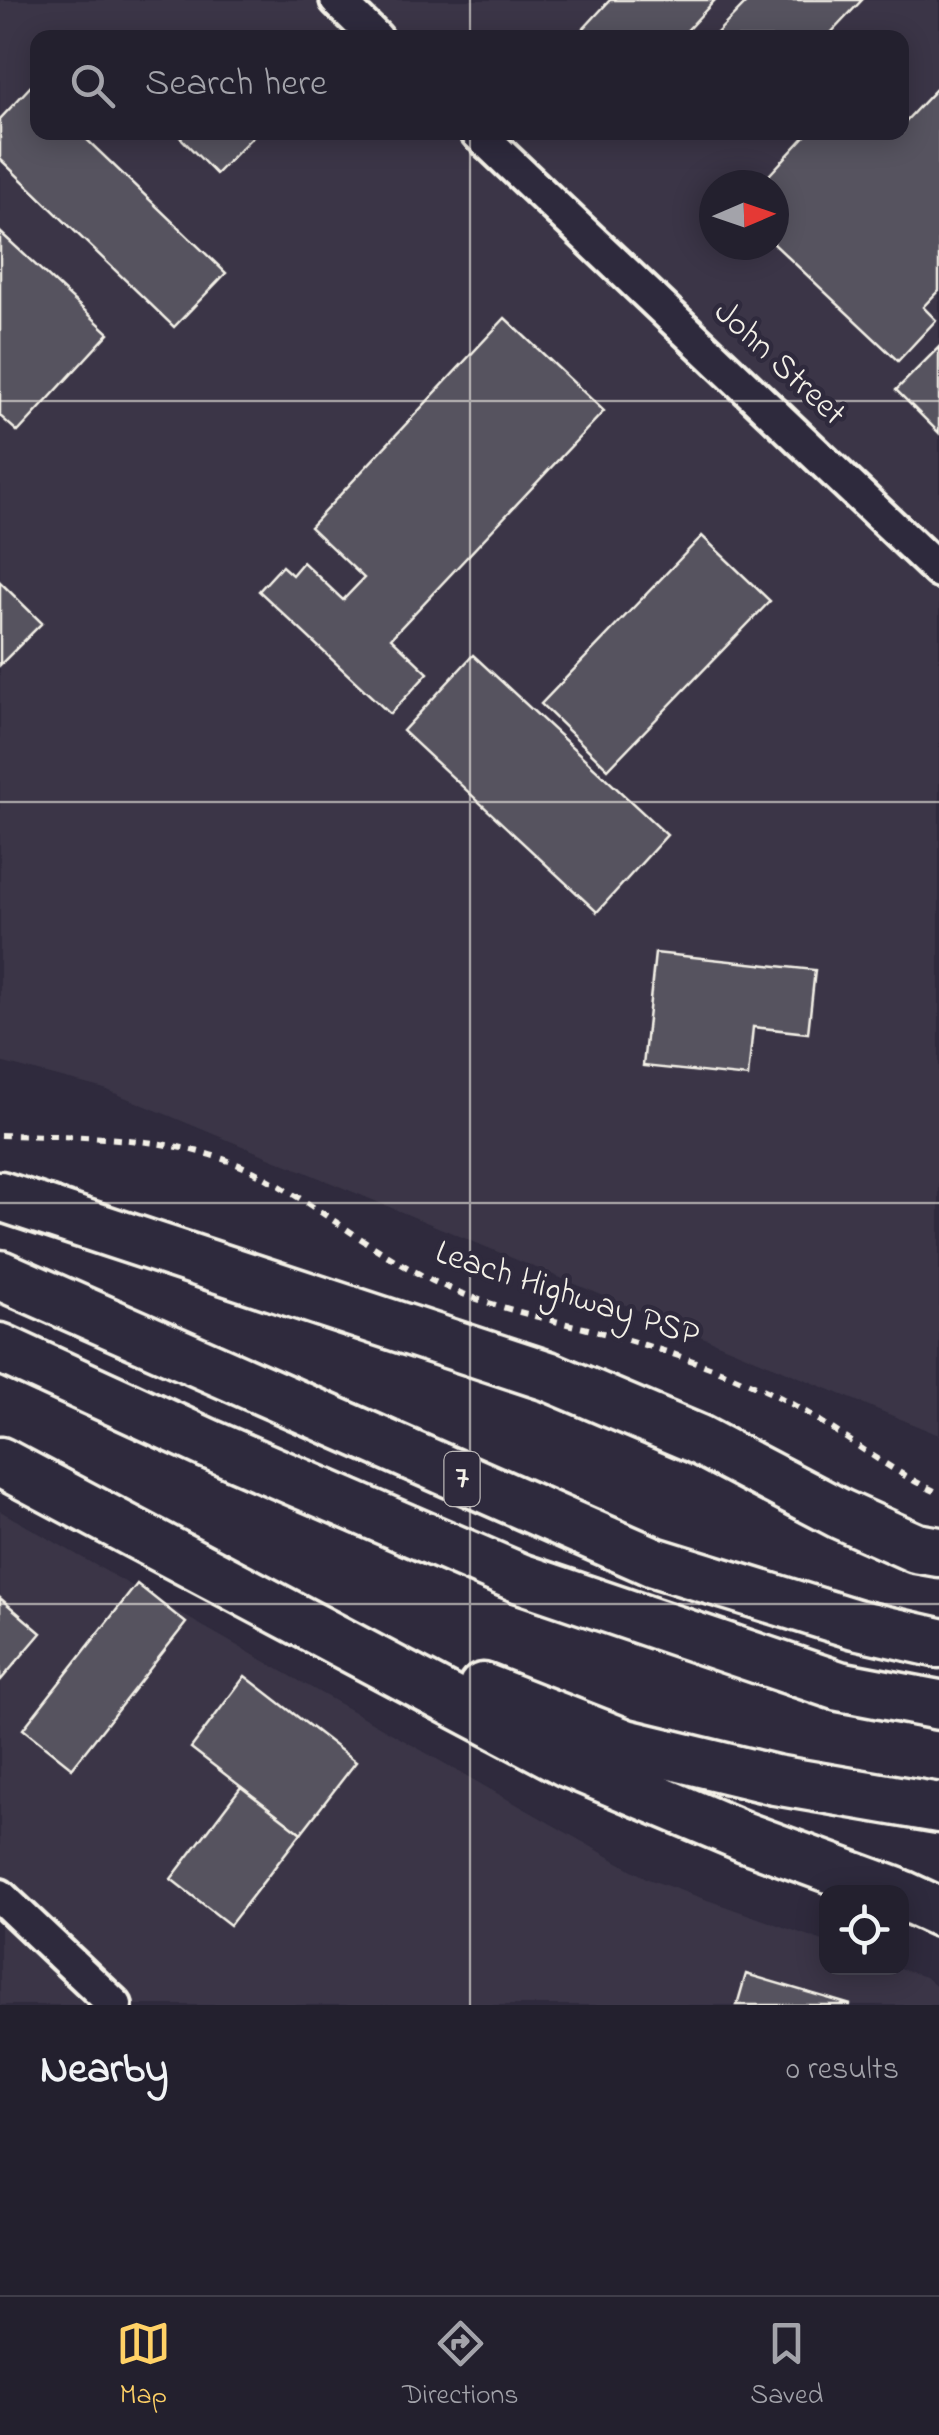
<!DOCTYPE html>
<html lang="en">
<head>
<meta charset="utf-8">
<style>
	:root { --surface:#23202e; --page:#2b2836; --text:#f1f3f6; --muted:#a3a3aa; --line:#403e4a; --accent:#ffd166 }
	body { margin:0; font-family:"Indie Flower",sans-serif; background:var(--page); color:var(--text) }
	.controls { position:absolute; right:30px; bottom:30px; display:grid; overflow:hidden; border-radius:20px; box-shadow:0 5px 25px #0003 }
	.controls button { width:90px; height:90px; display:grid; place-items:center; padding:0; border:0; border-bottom:2px solid var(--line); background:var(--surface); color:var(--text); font:50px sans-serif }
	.compass { position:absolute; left:699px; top:170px; width:90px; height:90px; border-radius:50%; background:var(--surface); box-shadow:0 5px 25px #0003; rotate:88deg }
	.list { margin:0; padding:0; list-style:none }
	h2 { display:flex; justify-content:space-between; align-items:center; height:130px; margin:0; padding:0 40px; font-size:42px }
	h2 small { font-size:32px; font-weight:400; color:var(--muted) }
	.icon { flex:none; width:55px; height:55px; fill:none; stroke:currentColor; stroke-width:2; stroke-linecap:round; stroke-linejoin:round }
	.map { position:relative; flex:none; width:939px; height:2005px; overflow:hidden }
	.search { position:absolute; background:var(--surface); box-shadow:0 5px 25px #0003; left:30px; right:30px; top:30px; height:110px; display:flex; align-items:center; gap:25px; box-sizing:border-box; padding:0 35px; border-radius:20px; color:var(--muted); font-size:38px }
	.sheet { height:290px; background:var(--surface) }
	nav { display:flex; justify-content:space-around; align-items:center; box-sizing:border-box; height:140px; border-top:2px solid var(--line); background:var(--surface); font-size:28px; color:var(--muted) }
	nav a { display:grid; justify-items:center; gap:5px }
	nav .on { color:var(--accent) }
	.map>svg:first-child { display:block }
	.built { fill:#3b3647; fill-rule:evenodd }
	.building { fill:#56525f; stroke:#f4f1e8; stroke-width:2.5 }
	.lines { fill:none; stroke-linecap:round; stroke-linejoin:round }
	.minor-casing { stroke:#f4f1e8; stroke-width:40 }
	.highway-casing { stroke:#f4f1e8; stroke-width:55 }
	.path { stroke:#f4f1e8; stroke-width:6; stroke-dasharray:8 8; stroke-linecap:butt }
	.minor { stroke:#2f2a3d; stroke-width:32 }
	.highway { stroke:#2f2a3d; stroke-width:48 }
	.grid { fill:none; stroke:#f4f1e8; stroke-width:2.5; stroke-opacity:0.55 }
	.labels { text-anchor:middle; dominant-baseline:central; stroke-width:9; stroke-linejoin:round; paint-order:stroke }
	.shield { fill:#2f2a3d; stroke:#b9b5b5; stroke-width:2.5 }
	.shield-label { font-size:32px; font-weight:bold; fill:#f4f1e8 }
	.street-label { font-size:35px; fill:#f4f1e8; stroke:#2f2a3d }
</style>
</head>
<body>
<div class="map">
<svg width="939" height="2005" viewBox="0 0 939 2005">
	<rect width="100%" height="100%" fill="#2f2a3d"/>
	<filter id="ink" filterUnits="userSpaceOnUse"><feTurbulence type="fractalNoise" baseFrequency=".01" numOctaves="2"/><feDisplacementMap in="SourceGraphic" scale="20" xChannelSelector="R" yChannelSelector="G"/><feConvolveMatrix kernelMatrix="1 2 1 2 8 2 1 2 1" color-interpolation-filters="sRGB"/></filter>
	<g filter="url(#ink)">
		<g class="built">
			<path d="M0 0H939V1435L105 1089 0 1062ZM38 38H902V132H38ZM714 185H774V245H714Z"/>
			<path d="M0 1511 648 1879 826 1942V1968H899L925 1977 939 1989V2005H0Z"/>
		</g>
		<g class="building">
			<path d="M610 0H715L680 38H575Z"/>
			<path d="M749 0H862L826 38H712Z"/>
			<path d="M31 86 38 92V132H79L226 273 174 327 0 159V119Z"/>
			<path d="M939 86V290L923 307 936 320 898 361 774 244V185H760L809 132H902V125Z"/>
			<path d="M175 132H257L216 174Z"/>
			<path d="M0 232 109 333 18 432 0 416Z"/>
			<path d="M505 318 604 411 391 638 428 673 390 714 259 591 282 566 292 575 303 562 343 600 364 578 310 527Z"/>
			<path d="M939 347V433L896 390Z"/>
			<path d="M702 536 770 601 608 769 541 704Z"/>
			<path d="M0 582 42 623 0 665Z"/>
			<path d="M473 655 667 835 597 912 403 731Z"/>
			<path d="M655 953 815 970 808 1033 753 1027 748 1077 643 1066Z"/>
			<path d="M137 1584 186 1623 72 1768 23 1729Z"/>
			<path d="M0 1598 41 1633 0 1681Z"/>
			<path d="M245 1676 356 1762 301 1833 191 1748Z"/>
			<path d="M241 1787 301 1833 230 1925 171 1879Z"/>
			<path d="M746 1974 851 2005H737Z"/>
		</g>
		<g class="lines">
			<defs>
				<g id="minor">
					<path d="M337 0 376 38"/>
					<path d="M477 132 939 571"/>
					<path d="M0 1896 115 2005"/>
				</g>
				<g id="highway">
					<path d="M0 1196 548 1376 697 1439 840 1514 916 1548 939 1552"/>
					<path d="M0 1275 654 1562 855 1624 939 1643"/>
					<path d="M0 1348 209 1444 520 1578 839 1686 939 1705"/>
					<path d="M0 1462 569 1763 745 1837 895 1892"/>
					<path d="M483 1688 626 1744 775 1780 939 1808"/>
					<path d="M902 1895 939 1912"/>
				</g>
			</defs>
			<use href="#minor" class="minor-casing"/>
			<use href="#highway" class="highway-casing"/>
			<path class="path" d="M0 1135C88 1137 187 1134 266 1178 323 1210 374 1252 433 1281 481 1304 533 1316 584 1328 642 1343 702 1362 756 1386 821 1414 877 1466 939 1493"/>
			<use href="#minor" class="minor"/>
			<use href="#highway" class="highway"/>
		</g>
	</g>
	<path class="grid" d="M470 0V38M470 132V2005M0 401H939M0 802H939M0 1203H939M0 1604H939"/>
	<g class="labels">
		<rect class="shield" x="444.5" y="1452" width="35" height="54" rx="8"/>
		<g class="shield-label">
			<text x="462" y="1479">7</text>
		</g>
		<g class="street-label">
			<text transform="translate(779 364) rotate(43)">John Street</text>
			<text transform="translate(567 1295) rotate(18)">Leach Highway PSP</text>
		</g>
	</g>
</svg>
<div class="controls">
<button><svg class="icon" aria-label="locate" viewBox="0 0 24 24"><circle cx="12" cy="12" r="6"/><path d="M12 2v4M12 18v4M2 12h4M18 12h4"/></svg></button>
</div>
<svg class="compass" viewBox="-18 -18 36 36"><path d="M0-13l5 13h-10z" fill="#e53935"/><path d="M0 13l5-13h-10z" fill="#a3a3aa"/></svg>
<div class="search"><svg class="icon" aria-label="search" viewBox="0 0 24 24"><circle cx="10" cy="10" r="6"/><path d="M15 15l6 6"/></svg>Search here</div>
</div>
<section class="sheet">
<h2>Nearby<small>0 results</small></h2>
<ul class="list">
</ul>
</section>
<nav>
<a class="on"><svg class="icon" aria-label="map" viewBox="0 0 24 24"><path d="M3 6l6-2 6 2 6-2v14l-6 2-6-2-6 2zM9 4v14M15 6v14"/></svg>Map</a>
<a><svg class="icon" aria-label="directions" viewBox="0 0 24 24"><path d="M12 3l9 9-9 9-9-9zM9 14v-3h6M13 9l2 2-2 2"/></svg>Directions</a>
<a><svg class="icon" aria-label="saved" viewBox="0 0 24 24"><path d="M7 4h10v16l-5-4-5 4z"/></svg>Saved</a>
</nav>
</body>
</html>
